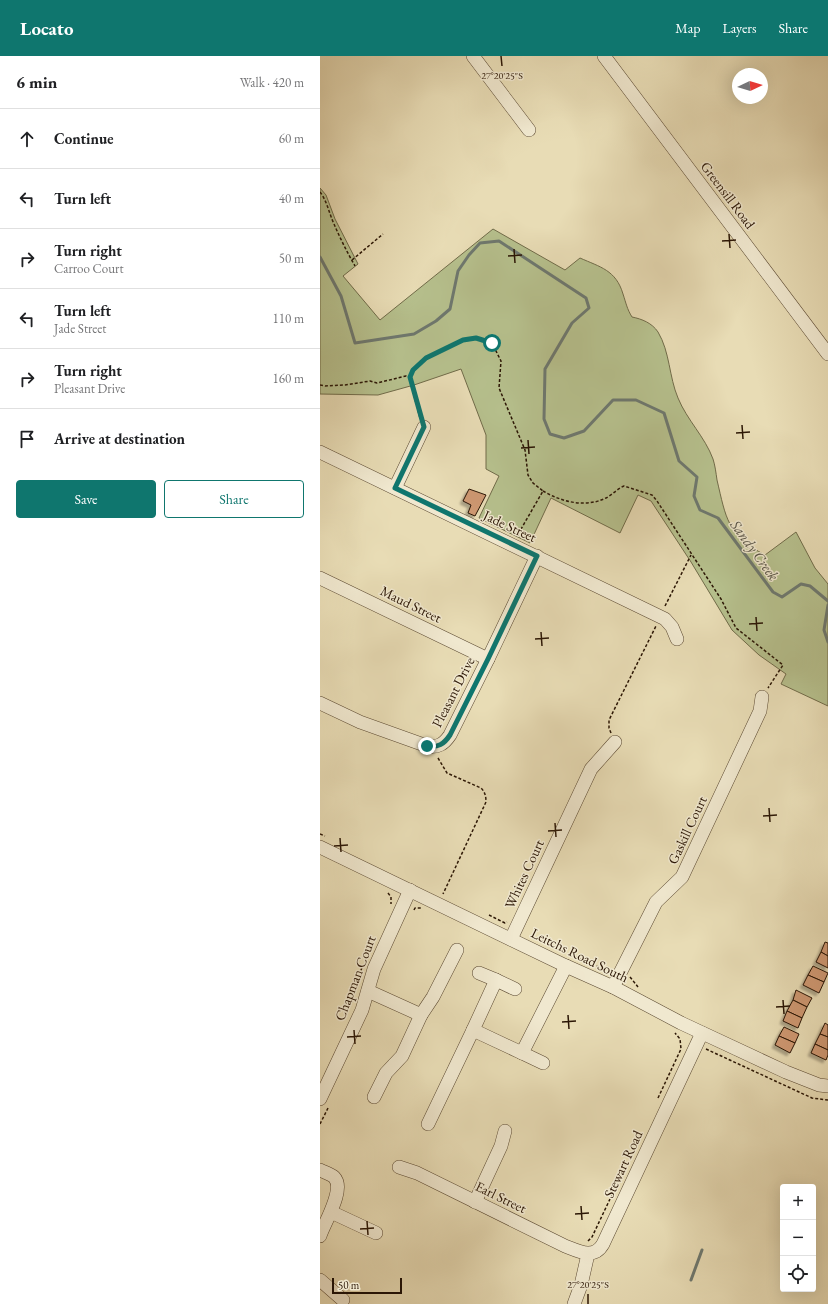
<!DOCTYPE html>
<html lang="en">
<head>
<meta charset="utf-8">
<style>
	:root { --surface:#fff; --page:#f6f6f6; --text:#202124; --muted:#757577; --line:#e0e0e0; --accent:#0f766e }
	body { margin:0; font-family:"EB Garamond",serif; background:var(--page); color:var(--text) }
	.controls { position:absolute; right:12px; bottom:12px; display:grid; overflow:hidden; border-radius:4px; box-shadow:0 4px 16px #0002 }
	.controls button { width:36px; height:36px; display:grid; place-items:center; padding:0; border:0; border-bottom:1px solid var(--line); background:var(--surface); color:var(--text); font:20px sans-serif }
	.compass { position:absolute; left:412px; top:12px; width:36px; height:36px; border-radius:50%; background:var(--surface); box-shadow:0 4px 16px #0002; rotate:86deg }
	.scale { position:absolute; left:12px; bottom:10px; width:70px; box-sizing:border-box; padding-left:4px; border:2px solid #2b1605; border-top:0; font-size:11px; line-height:14px; white-space:nowrap; color:#2b1605; -webkit-text-stroke:3px #f0e8cf; paint-order:stroke }
	.stop { position:absolute; width:12px; height:12px; margin:-9px; border:3px solid #0f766e; border-radius:50%; background:#fff }
	.stop.end { background:#0f766e; border-color:#fff; box-shadow:0 1px 4px #0008 }
	.list { margin:0; padding:0; list-style:none }
	h2 { display:flex; justify-content:space-between; align-items:center; height:52px; margin:0; padding:0 16px; font-size:17px }
	h2 small { font-size:13px; font-weight:400; color:var(--muted) }
	.list li { display:grid; grid-template-columns:26px 1fr auto; gap:12px; align-items:center; box-sizing:border-box; height:60px; padding:0 16px; border-top:1px solid var(--line) }
	.list b { display:block; font-size:15px; white-space:nowrap }
	.list p { margin:0; font-size:13px; white-space:nowrap; color:var(--muted) }
	.list em { font-size:13px; font-style:normal; color:var(--muted) }
	.actions { display:flex; gap:8px; padding:12px 16px }
	.actions a { flex:1; padding:9px 0; border:1px solid var(--accent); border-radius:4px; text-align:center; font-size:14px; color:var(--accent) }
	.actions .main { background:var(--accent); color:#fff }
	.icon { flex:none; width:22px; height:22px; fill:none; stroke:currentColor; stroke-width:2; stroke-linecap:round; stroke-linejoin:round }
	.map { position:relative; flex:none; width:508px; height:1248px; overflow:hidden }
	header { display:flex; align-items:center; gap:24px; box-sizing:border-box; height:56px; padding:0 20px; background:var(--accent); color:#fff }
	header strong { font-size:19px }
	nav { display:flex; gap:22px; margin-inline-start:auto; font-size:14px }
	main { display:flex }
	aside { flex:1; background:var(--surface) }
	.map>svg:first-child { display:block }
	.green { fill:#b6c08d; stroke:#706b49 }
	.lines { fill:none; stroke-linecap:round; stroke-linejoin:round }
	.stream { stroke:#6e786f; stroke-width:3 }
	.building { fill:#ce9872; stroke:#2b1605; filter:url(#shadow) }
	.minor-casing { stroke:#5a4831; stroke-width:14 }
	.path { stroke:#2b1605; stroke-width:1.5; stroke-dasharray:3 2; stroke-linecap:butt }
	.minor { stroke:#f0e8cf; stroke-width:13 }
	.route { stroke:#0f766e; stroke-width:5 }
	.ticks { fill:none; stroke:#2b1605; stroke-width:1.5 }
	.labels { text-anchor:middle; dominant-baseline:central; stroke-width:3; stroke-linejoin:round; paint-order:stroke }
	.street-label { font-size:14px; fill:#2b1605; stroke:#f0e8cf }
	.water-label { font-size:15px; font-style:italic; fill:#524f43; stroke:#f0e8cf }
	.ticks-label { font-size:10px; text-anchor:middle; fill:#2b1605; stroke:#f0e8cf; stroke-width:3; stroke-linejoin:round; paint-order:stroke }
</style>
</head>
<body>
<header>
<strong>Locato</strong>
<nav><a>Map</a><a>Layers</a><a>Share</a></nav>
</header>
<main>
<aside>
<h2>6 min<small>Walk · 420 m</small></h2>
<ul class="list">
<li><svg class="icon" aria-label="ahead" viewBox="0 0 24 24"><path d="M12 20V5M6 11l6-6 6 6"/></svg><div><b>Continue</b></div><em>60 m</em></li>
<li><svg class="icon" aria-label="left" viewBox="0 0 24 24"><path d="M17 20v-9H6M10 6l-5 5 5 5"/></svg><div><b>Turn left</b></div><em>40 m</em></li>
<li><svg class="icon" aria-label="right" viewBox="0 0 24 24"><path d="M7 20v-9h11M14 6l5 5-5 5"/></svg><div><b>Turn right</b><p>Carroo Court</p></div><em>50 m</em></li>
<li><svg class="icon" aria-label="left" viewBox="0 0 24 24"><path d="M17 20v-9H6M10 6l-5 5 5 5"/></svg><div><b>Turn left</b><p>Jade Street</p></div><em>110 m</em></li>
<li><svg class="icon" aria-label="right" viewBox="0 0 24 24"><path d="M7 20v-9h11M14 6l5 5-5 5"/></svg><div><b>Turn right</b><p>Pleasant Drive</p></div><em>160 m</em></li>
<li><svg class="icon" aria-label="arrive" viewBox="0 0 24 24"><path d="M6 21V4h12l-3 4 3 4H6"/></svg><div><b>Arrive at destination</b></div></li>
</ul>
<div class="actions"><a class="main">Save</a><a>Share</a></div>
</aside>
<div class="map">
<svg width="508" height="1248" viewBox="0 0 508 1248">
	<defs>
		<filter id="shadow"><feDropShadow dx="-3" dy="3" stdDeviation="1" flood-color="#0004"/></filter>
	</defs>
	<rect width="100%" height="100%" fill="#e8dcb5"/>
	<filter id="stains"><feTurbulence type="fractalNoise" baseFrequency=".005" numOctaves="4"/><feColorMatrix values="0 0 0 0 .2 0 0 0 0 .09 0 0 0 0 .02 0 0 0 .5 -.17"/></filter>
	<radialGradient id="worn" r=".72"><stop offset=".6" stop-color="#630" stop-opacity="0"/><stop offset="1" stop-color="#630" stop-opacity=".3"/></radialGradient>
	<path class="green" d="M0 132 6 139 15 163 38 208 23 220 60 264 173 173 245 214 260 202C280 211 296 214 303 238 306 247 307 253 312 261 322 263 332 267 338 276 350 296 349 321 358 342 367 364 385 381 393 403 395 409 396 417 397 424 406 462 407 479 445 499L476 476 495 512 508 528V650L461 628 466 618 439 599 412 574 371 506 331 445 318 439 300 477 231 442 210 487 159 462 179 420 166 413V379L141 313 94 329 58 339 0 338Z"/>
	<g class="lines">
		<g class="stream">
			<path d="M0 201 21 240 35 287 94 278 116 265 130 253 138 215 149 199 160 187 179 185 266 242 269 252 252 267 225 313 224 363 230 378 244 382 264 375 293 344H316L344 357 359 405 377 421 374 440 380 454 398 462 453 536 462 541 481 528 490 530 508 545"/>
			<path d="M508 549 504 574 508 586"/>
			<path d="M371 1224 382 1194"/>
		</g>
	</g>
	<g class="building">
		<path d="M149 433 166 439 155 460 148 457 151 449 143 445Z"/>
		<path d="M505 886 508 887V900L501 896Z"/>
		<path d="M501 896 508 900V912L496 906Z"/>
		<path d="M493 910 508 917 504 926 488 919Z"/>
		<path d="M488 919 504 926 499 937 483 929Z"/>
		<path d="M476 934 492 942 487 951 473 944Z"/>
		<path d="M473 944 487 951 482 962 467 955Z"/>
		<path d="M467 955 482 962 478 972 463 965Z"/>
		<path d="M505 967 508 969V981L500 978Z"/>
		<path d="M464 971 479 978 475 987 459 980Z"/>
		<path d="M500 978 508 981V994L495 988Z"/>
		<path d="M459 980 475 987 470 997 455 989Z"/>
		<path d="M495 988 508 994V999L506 1004 491 997Z"/>
	</g>
	<g class="lines">
		<defs>
			<g id="minor">
				<path d="M153 0 209 74"/>
				<path d="M284 0 508 298"/>
				<path d="M0 396 345 563 352 571 357 583"/>
				<path d="M75 432 104 371"/>
				<path d="M0 522 168 603"/>
				<path d="M0 647 40 666 107 690C118 692 124 688 130 679L168 603 217 500"/>
				<path d="M0 791 246 910 293 931 361 967 466 1016 499 1029 508 1030"/>
				<path d="M191 883 271 713 295 686"/>
				<path d="M159 917 176 924"/>
				<path d="M293 931 336 846 362 821 440 655 442 641"/>
				<path d="M195 933 176 924 153 974 202 997"/>
				<path d="M48 935 101 959"/>
				<path d="M223 1007 202 997 246 910"/>
				<path d="M54 1041 66 1017 82 1000 101 959 113 941 137 894"/>
				<path d="M0 1043 42 954 54 913 90 834"/>
				<path d="M108 1068 153 974"/>
				<path d="M79 1111 97 1117 245 1190C258 1195 274 1204 283 1188L382 977"/>
				<path d="M0 1114C4 1116 11 1118 14 1121 26 1133 4 1167 0 1180"/>
				<path d="M155 1146 181 1090 185 1075"/>
				<path d="M11 1156 56 1177"/>
				<path d="M0 1224 23 1244"/>
				<path d="M254 1248 261 1229 268 1198"/>
			</g>
		</defs>
		<use href="#minor" class="minor-casing"/>
		<g class="path">
			<path d="M0 136C7 145 9 157 14 168 20 182 27 196 35 210"/>
			<path d="M32 204 63 178"/>
			<path d="M89 321 93 314 106 302 143 284 156 282 172 287 181 305 179 332 205 394 208 419 213 427 223 435 197 480"/>
			<path d="M0 329 5 330 25 329 50 325 57 327 86 320 89 321 100 362"/>
			<path d="M223 435C242 446 265 452 286 442 292 439 297 433 304 430L332 439 337 445 401 543 416 572 463 609 448 632"/>
			<path d="M345 550 371 499"/>
			<path d="M291 677 289 672V664L336 570"/>
			<path d="M118 702 127 717 161 732C165 736 166 740 166 746L123 838"/>
			<path d="M0 778 5 780"/>
			<path d="M68 837 71 841V848"/>
			<path d="M94 854 95 852H101"/>
			<path d="M169 859 185 867 187 866"/>
			<path d="M249 898 284 913 290 911"/>
			<path d="M310 921 318 931"/>
			<path d="M31 948 42 911"/>
			<path d="M386 993 492 1042 508 1044"/>
			<path d="M338 1042 361 993 360 983 355 977"/>
			<path d="M0 1068 8 1052"/>
			<path d="M268 1185 272 1181 308 1105"/>
		</g>
		<use href="#minor" class="minor"/>
	</g>
	<g class="lines">
		<path class="route" d="M107 690C118 692 124 688 130 679L168 603 217 500 75 432 104 371 90 321 93 314 106 302 143 284 156 282 172 287"/>
	</g>
	<path class="ticks" d="M181 0 182 10M409 178 410 192M402 185 416 184M194 193 195 207M188 200 202 199M422 369 423 383M416 377 430 376M208 384 209 398M201 392 215 391M436 561 437 575M429 568 443 567M221 576 222 590M215 583 229 582M449 752 450 766M443 760 457 759M235 767 236 781M228 775 242 774M20 782 21 796M14 790 28 789M463 944 464 958M456 951 470 950M248 959 249 973M242 966 256 965M34 974 35 988M27 981 41 980M261 1150 262 1164M255 1158 269 1157M47 1165 48 1179M40 1173 54 1172M268 1238V1248"/>
	<g class="labels">
		<g class="street-label">
			<text transform="translate(408 139) rotate(53)">Greensill Road</text>
			<text transform="translate(190 470) rotate(25)">Jade Street</text>
			<text transform="translate(91 548) rotate(26)">Maud Street</text>
			<text transform="translate(133 636) rotate(-63)">Pleasant Drive</text>
			<text transform="translate(367 774) rotate(-65)">Gaskill Court</text>
			<text transform="translate(204 818) rotate(-65)">Whites Court</text>
			<text transform="translate(260 899) rotate(26)">Leitchs Road South</text>
			<text transform="translate(35 922) rotate(-69)">Chapman Court</text>
			<text transform="translate(303 1108) rotate(-65)">Stewart Road</text>
			<text transform="translate(181 1141) rotate(26)">Earl Street</text>
		</g>
		<g class="water-label">
			<text transform="translate(435 494) rotate(54)">Sandy Creek</text>
		</g>
	</g>
	<g class="ticks-label">
		<text x="182" y="23">27°20'25"S</text>
		<text x="268" y="1232">27°20'25"S</text>
	</g>
	<rect width="100%" height="100%" filter="url(#stains)"/>
	<rect width="100%" height="100%" fill="url(#worn)"/>
</svg>
<div class="controls">
<button>+</button>
<button>−</button>
<button><svg class="icon" aria-label="locate" viewBox="0 0 24 24"><circle cx="12" cy="12" r="6"/><path d="M12 2v4M12 18v4M2 12h4M18 12h4"/></svg></button>
</div>
<svg class="compass" viewBox="-18 -18 36 36"><path d="M0-13l5 13h-10z" fill="#e53935"/><path d="M0 13l5-13h-10z" fill="#757577"/></svg>
<div class="scale">50 m</div>
<div class="stop" style="left:172px;top:287px"></div>
<div class="stop end" style="left:107px;top:690px"></div>
</div>
</main>
</body>
</html>
